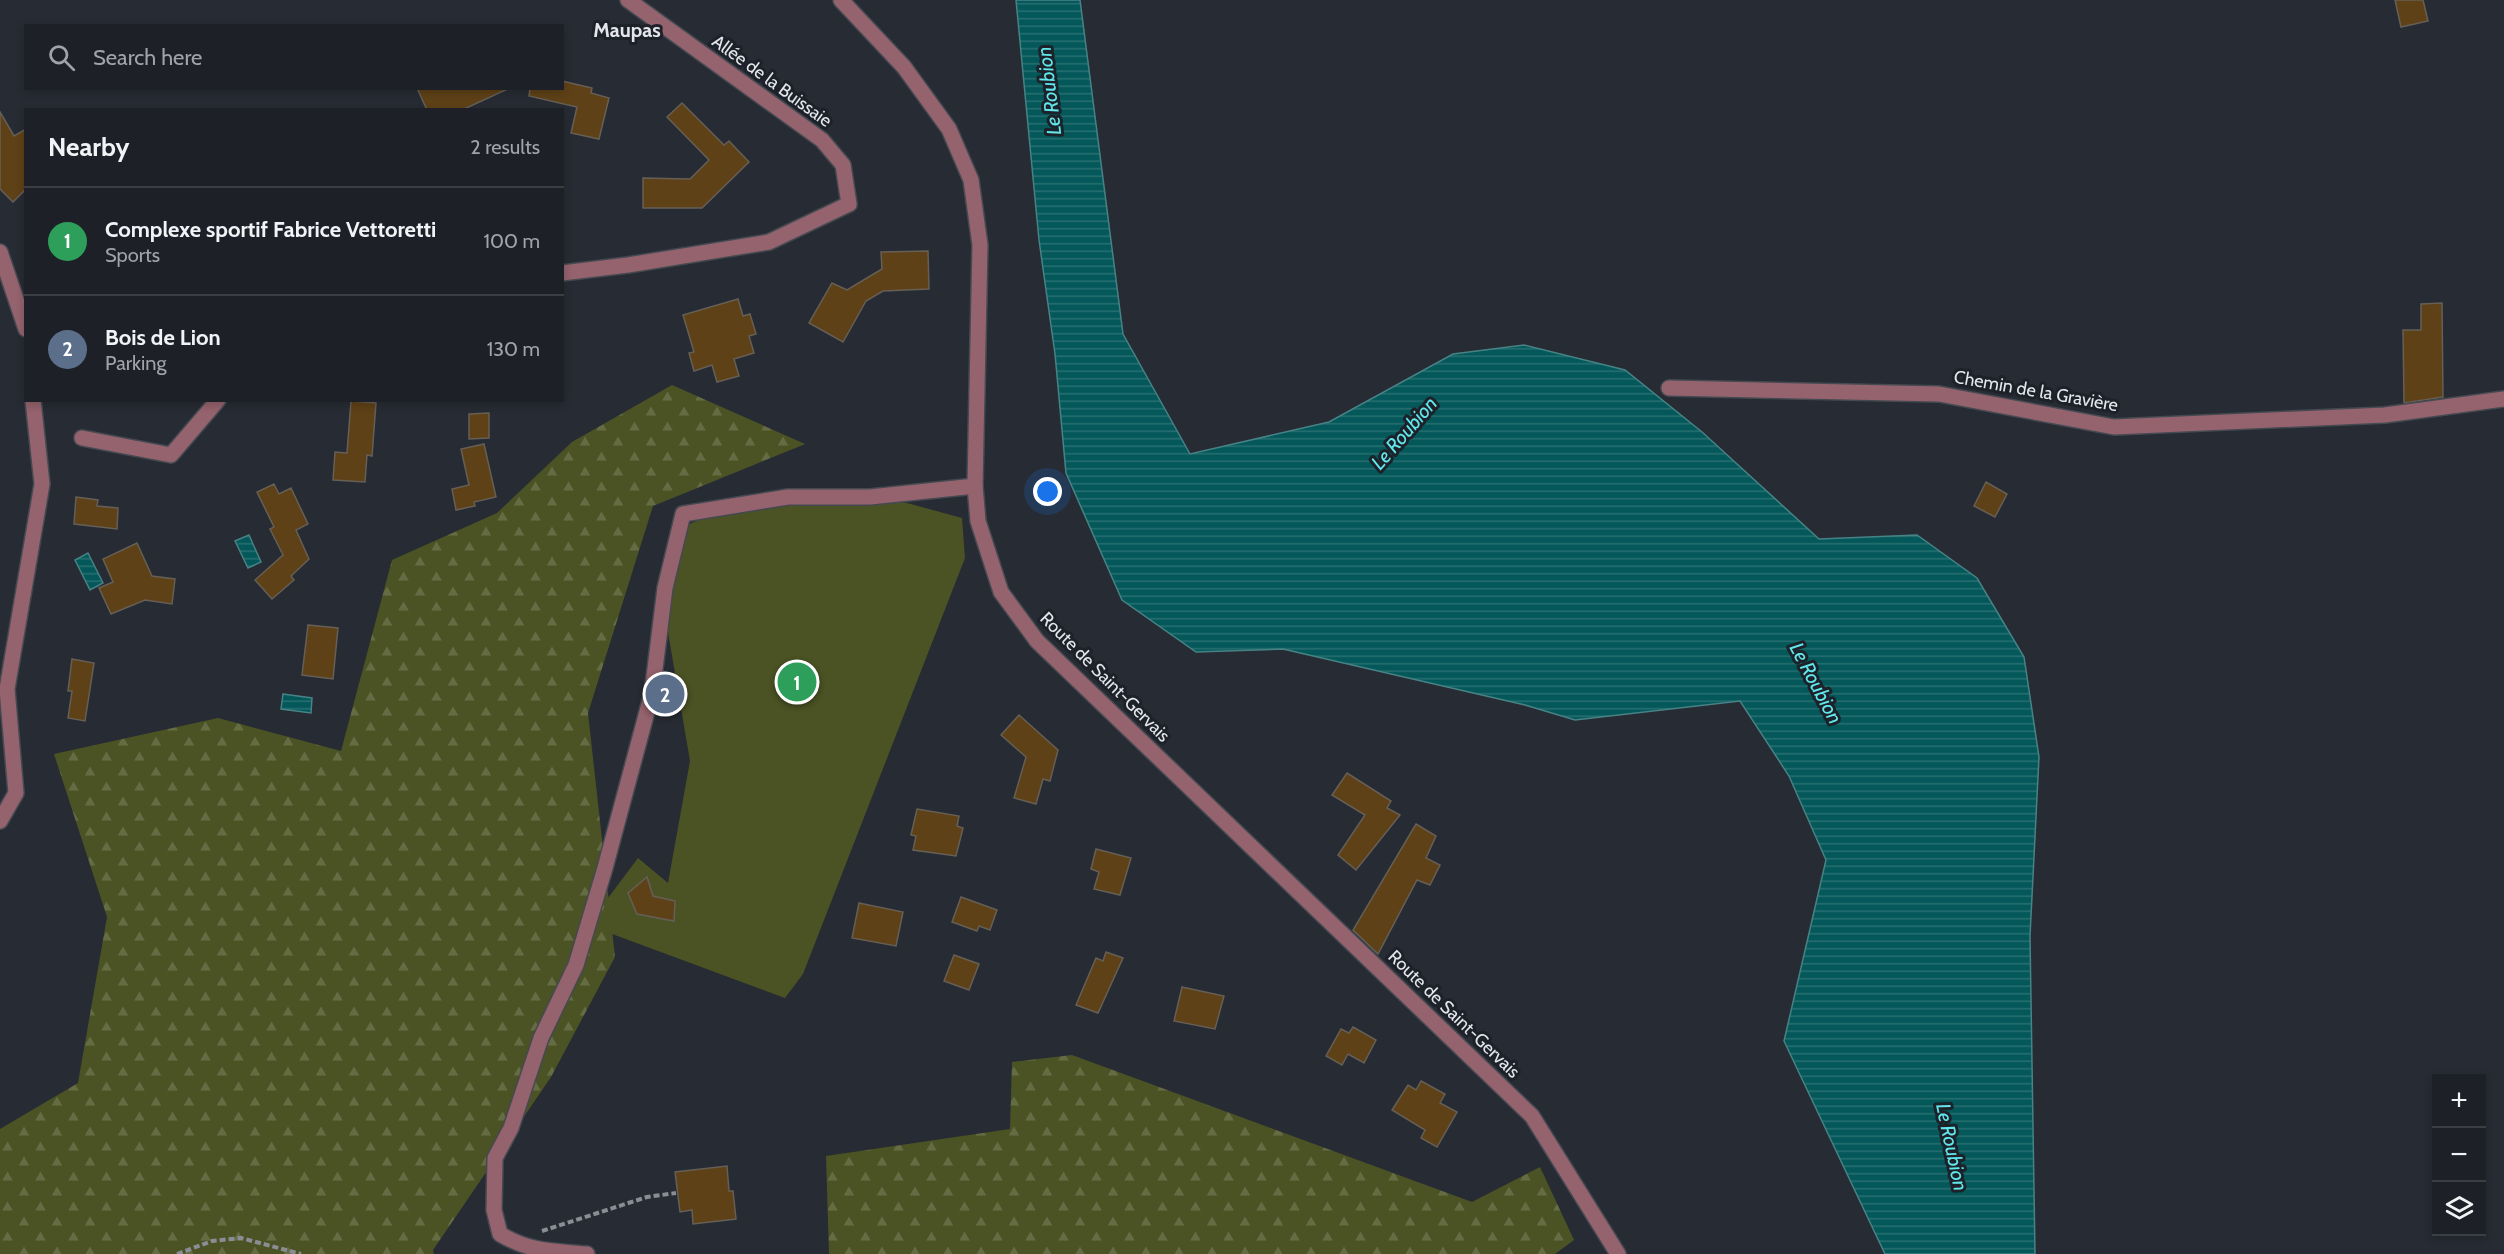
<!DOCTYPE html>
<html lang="en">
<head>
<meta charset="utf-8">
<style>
	:root { --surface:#1d2026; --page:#25282e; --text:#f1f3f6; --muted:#a0a3a7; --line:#3b3e43; --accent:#8c9099 }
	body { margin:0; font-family:Cabin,sans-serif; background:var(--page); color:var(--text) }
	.controls { position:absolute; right:18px; bottom:18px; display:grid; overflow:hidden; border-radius:0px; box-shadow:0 3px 9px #0003 }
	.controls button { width:54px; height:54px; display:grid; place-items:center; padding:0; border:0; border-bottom:2px solid var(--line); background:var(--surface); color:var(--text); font:30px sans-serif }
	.you { position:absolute; left:1048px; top:492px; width:21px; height:21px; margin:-15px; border:4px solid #fff; border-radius:50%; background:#1a73e8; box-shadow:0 0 0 9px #1a73e833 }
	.badge { display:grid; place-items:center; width:39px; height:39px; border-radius:50%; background:var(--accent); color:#fff; font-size:20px; font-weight:700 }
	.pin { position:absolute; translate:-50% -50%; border:3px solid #fff; box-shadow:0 2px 6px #0006 }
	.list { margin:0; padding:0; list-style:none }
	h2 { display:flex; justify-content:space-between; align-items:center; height:78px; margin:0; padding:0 24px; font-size:26px }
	h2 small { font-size:20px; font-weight:400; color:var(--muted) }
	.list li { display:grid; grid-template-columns:39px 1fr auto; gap:18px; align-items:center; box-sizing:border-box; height:108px; padding:0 24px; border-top:2px solid var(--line) }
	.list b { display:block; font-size:22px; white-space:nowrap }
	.list p { margin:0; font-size:20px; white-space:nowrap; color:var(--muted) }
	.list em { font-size:20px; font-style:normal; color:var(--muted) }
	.icon { flex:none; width:33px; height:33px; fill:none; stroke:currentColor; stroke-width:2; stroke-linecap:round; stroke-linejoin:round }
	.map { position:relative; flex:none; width:2504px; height:1254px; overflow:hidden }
	.search { position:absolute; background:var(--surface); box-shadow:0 3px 9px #0003; left:24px; top:24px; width:540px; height:66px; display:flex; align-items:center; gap:15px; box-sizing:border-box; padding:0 21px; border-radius:0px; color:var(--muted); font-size:22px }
	.panel { position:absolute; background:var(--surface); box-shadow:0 3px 9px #0003; left:24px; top:108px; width:540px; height:294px; border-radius:0px }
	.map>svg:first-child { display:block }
	.forest { fill:url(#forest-firs) }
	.park { fill:#4b5324 }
	.water { fill:url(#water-rules); stroke:#478386; stroke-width:1.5 }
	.building { fill:#5e4117; stroke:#665f56; stroke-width:1.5 }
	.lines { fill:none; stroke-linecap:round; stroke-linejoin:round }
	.minor-casing { stroke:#454951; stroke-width:18 }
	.path { stroke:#8a8d94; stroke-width:4; stroke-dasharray:6 3; stroke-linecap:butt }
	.minor { stroke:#95636d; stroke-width:15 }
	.labels { text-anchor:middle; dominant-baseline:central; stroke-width:6; stroke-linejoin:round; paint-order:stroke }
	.street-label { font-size:18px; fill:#e4e6ec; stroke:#1d2129 }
	.neighbourhood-label { font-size:20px; font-weight:bold; fill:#e4e6ec; stroke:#1d2129 }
	.water-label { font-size:20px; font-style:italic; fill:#61e8ec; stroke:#1d2129 }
</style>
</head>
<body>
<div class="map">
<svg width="2504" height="1254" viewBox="0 0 2504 1254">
	<defs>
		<pattern id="forest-firs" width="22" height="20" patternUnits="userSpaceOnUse" patternTransform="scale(1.5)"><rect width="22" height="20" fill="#4b5324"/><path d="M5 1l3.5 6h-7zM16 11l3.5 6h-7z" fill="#656c44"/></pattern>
		<pattern id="water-rules" width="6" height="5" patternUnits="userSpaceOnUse" patternTransform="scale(1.5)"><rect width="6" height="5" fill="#04585a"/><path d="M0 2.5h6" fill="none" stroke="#287072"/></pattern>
	</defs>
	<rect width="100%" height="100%" fill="#272b33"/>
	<g class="forest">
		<path d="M672 385 805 444 653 506 588 713 615 957 551 1077 433 1250 434 1254H0V1129L78 1083 107 917 54 754 218 718 341 751 392 560 497 513 572 442Z"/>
		<path d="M1072 1055 1472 1202 1540 1167 1574 1240 1555 1254H829L826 1156 1010 1129 1012 1062Z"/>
	</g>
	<path class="park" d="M885 497 962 518 965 558 803 974 785 998 596 928 608 898 638 858 668 883 690 761 663 603 685 526 724 509Z"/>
	<g class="water">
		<path d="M1016 0H1080L1123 334 1190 454 1329 422 1453 354 1524 345 1625 370 1702 432 1819 539 1917 535 1977 578 2024 657 2039 757 2030 936 2035 1254H1885L1784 1041 1826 860 1789 776 1740 701 1575 720 1525 705 1283 649 1196 652 1122 600 1066 473 1055 354 1039 240Z"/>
		<path d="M249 535 261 562 248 568 235 541Z"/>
		<path d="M88 553 103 583 90 590 75 560Z"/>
		<path d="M283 694 312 698 311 713 281 709Z"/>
	</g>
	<g class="building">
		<path d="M2395 0H2423L2428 21 2401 27Z"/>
		<path d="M562 81 592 88 591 93 609 98 599 139 571 133 577 107 529 96 530 88H562Z"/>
		<path d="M417 88H510L462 110H427Z"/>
		<path d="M682 103 724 145 729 141 749 162 702 208H643V178L690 179 709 160 667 117Z"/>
		<path d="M0 112 14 136 26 129V189L13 202 0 189Z"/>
		<path d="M928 251 929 289 883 291 866 301 843 342 809 323 832 283 847 290 882 269 881 252Z"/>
		<path d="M738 299 743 316 750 314 756 334 749 336 754 353 734 359 739 376 717 382 712 365 694 371 689 353 694 352 683 315Z"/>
		<path d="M2442 303 2443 397 2404 403 2403 330H2421V304Z"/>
		<path d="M351 401 376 403 372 456 367 455 365 482 333 480 335 452 347 453Z"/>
		<path d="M489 413V438L469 439V414Z"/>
		<path d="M484 444 496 497 474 502 475 506 456 510 452 489 469 485 461 449Z"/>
		<path d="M1986 482 2007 494 1995 517 1974 506Z"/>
		<path d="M274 484 279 494 291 488 308 524 296 530 309 559 291 576 294 580 272 599 255 580 283 555 270 529 274 527 257 492Z"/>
		<path d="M76 497 98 500 97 506 118 508 117 529 74 524Z"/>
		<path d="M137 543 152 576 175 579 172 604 145 600 111 614 99 588 113 582 103 559Z"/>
		<path d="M308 625 338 628 333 679 302 675Z"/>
		<path d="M72 659 94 663 85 721 68 718 72 691H68Z"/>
		<path d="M1019 715 1058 750 1050 781 1043 779 1036 804 1014 798 1026 757 1001 735Z"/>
		<path d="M1347 773 1391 801 1387 808 1400 815 1356 870 1338 855 1365 815 1332 795Z"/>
		<path d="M917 809 959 816 957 826 963 828 956 856 913 850 916 836 911 835Z"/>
		<path d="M1416 824 1436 836 1426 858 1440 865 1430 885 1417 880 1378 954 1353 930Z"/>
		<path d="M1096 849 1131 858 1120 895 1094 889 1099 872 1091 869Z"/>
		<path d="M647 877 653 896 675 901 674 921 637 914 628 893Z"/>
		<path d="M961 897 997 910 990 930 979 926 977 931 952 922Z"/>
		<path d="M859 903 903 912 896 946 852 938Z"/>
		<path d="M1106 952 1123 958 1098 1013 1076 1005 1096 958 1103 961Z"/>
		<path d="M954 955 979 964 969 990 944 981Z"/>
		<path d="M1182 987 1224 996 1215 1029 1174 1021Z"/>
		<path d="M1353 1027 1376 1040 1364 1063 1348 1054 1342 1065 1326 1056 1341 1029 1349 1033Z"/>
		<path d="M1421 1081 1445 1094 1440 1103 1457 1112 1437 1147 1421 1138 1425 1130 1392 1110 1408 1085 1416 1090Z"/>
		<path d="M727 1166 729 1191H733L736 1219 693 1224 692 1210 680 1212 675 1172Z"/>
	</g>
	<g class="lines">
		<defs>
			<g id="minor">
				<path d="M841 0 904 67 949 129 971 180 980 245 975 486 978 521 1001 592 1037 641 1532 1116 1618 1254"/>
				<path d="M0 252 26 329"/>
				<path d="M562 273 628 265 769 242 849 204 843 165 822 140 628 0"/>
				<path d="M1669 388 1939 394 2114 427 2385 415 2504 399"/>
				<path d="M82 438 171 455 218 400"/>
				<path d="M0 821 16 793 7 689 42 484 33 400"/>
				<path d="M587 1254C553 1251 530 1252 500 1234L494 1210 495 1158 511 1128 541 1038 576 965 605 868 652 693 665 588 683 514 788 497H870L975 486"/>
			</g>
		</defs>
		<use href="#minor" class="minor-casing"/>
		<g class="path">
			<path d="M542 1231 647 1197 676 1193"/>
			<path d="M177 1254 212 1241 241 1238 301 1254"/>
		</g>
		<use href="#minor" class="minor"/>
	</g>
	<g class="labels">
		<g class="street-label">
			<text transform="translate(772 81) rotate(36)">Allée de la Buissaie</text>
			<text transform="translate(2036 391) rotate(10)">Chemin de la Gravière</text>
			<text transform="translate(1105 677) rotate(45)">Route de Saint-Gervais</text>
			<text transform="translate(1454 1014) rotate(44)">Route de Saint-Gervais</text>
		</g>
		<g class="neighbourhood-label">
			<text x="627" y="30">Maupas</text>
		</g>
		<g class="water-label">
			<text transform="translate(1049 91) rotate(-97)">Le Roubion</text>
			<text transform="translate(1404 433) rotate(-49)">Le Roubion</text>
			<text transform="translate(1816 683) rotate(62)">Le Roubion</text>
			<text transform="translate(1952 1147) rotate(78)">Le Roubion</text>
		</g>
	</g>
</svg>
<div class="controls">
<button>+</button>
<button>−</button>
<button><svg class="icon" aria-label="layers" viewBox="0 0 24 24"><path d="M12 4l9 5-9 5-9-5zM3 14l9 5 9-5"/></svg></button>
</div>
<div class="you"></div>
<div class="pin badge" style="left:797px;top:682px;background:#2e9e5b">1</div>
<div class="pin badge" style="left:665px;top:694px;background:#5c6f8a">2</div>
<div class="search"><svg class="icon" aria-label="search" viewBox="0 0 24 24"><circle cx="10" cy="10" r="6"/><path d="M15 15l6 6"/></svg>Search here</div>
<section class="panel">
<h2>Nearby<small>2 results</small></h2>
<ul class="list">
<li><span class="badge" style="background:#2e9e5b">1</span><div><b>Complexe sportif Fabrice Vettoretti</b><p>Sports</p></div><em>100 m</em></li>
<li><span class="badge" style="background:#5c6f8a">2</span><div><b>Bois de Lion</b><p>Parking</p></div><em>130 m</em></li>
</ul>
</section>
</div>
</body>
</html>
